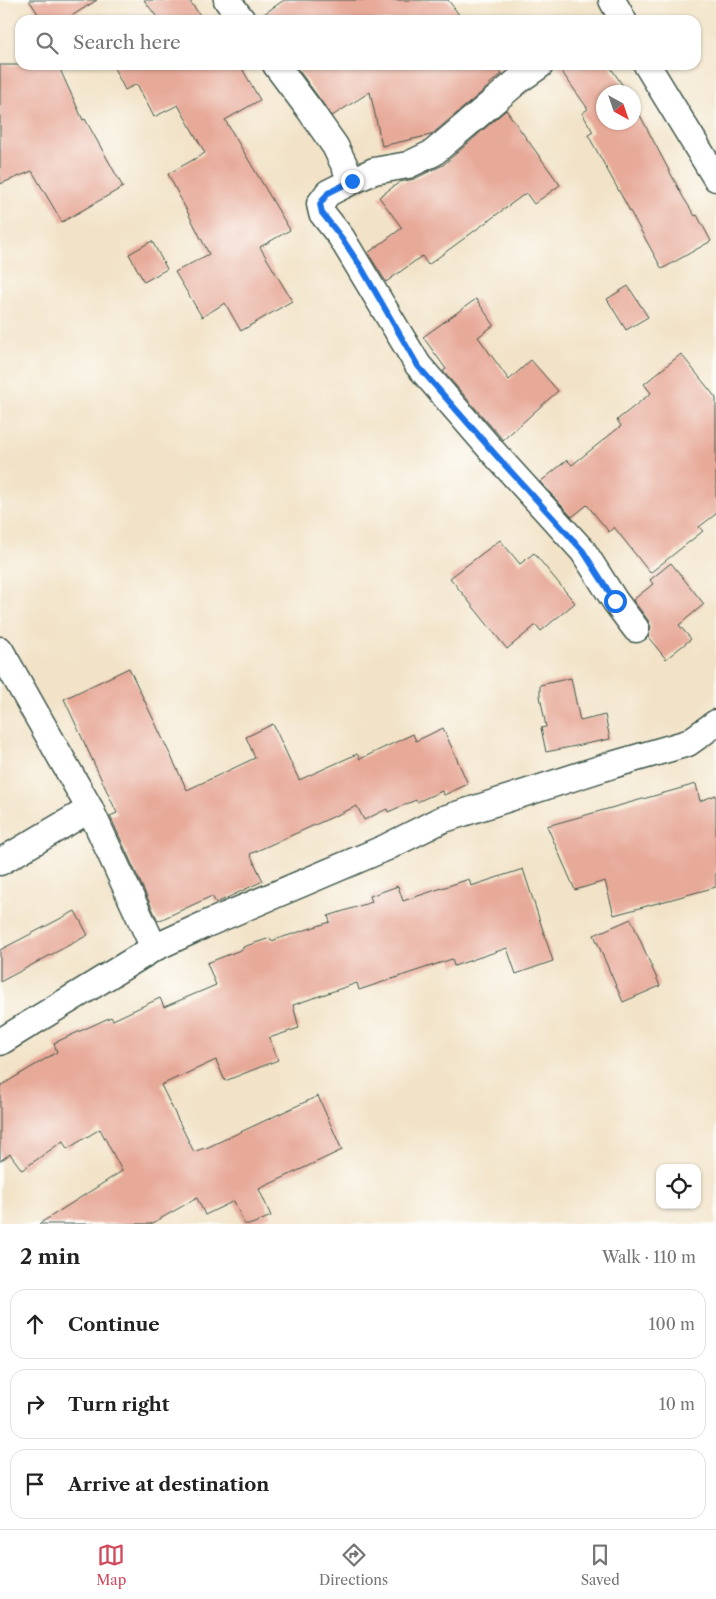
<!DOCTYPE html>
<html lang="en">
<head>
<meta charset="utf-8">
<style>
	:root { --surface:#fff; --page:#f6f6f6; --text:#222; --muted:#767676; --line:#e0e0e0; --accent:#d1495b }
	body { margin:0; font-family:"Libre Caslon Text",serif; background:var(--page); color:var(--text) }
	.controls { position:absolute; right:15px; bottom:15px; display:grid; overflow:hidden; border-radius:10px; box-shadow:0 1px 4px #0004 }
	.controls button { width:45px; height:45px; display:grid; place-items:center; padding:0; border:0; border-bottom:1px solid var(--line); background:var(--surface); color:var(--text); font:25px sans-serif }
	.compass { position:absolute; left:596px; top:85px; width:45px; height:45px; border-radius:50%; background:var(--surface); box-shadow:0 1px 4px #0004; rotate:140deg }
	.stop { position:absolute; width:15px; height:15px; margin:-11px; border:4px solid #1a73e8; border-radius:50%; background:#fff }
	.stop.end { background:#1a73e8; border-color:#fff; box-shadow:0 1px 5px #0008 }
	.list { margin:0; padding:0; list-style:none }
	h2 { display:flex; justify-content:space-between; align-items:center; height:65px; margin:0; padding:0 20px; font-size:21px }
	h2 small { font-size:16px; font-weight:400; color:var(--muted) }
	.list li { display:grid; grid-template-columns:32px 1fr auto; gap:15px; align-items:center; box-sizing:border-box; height:70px; margin:0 10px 10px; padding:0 10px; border:1px solid var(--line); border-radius:15px }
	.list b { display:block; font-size:19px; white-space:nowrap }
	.list em { font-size:16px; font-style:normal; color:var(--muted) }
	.icon { flex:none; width:28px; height:28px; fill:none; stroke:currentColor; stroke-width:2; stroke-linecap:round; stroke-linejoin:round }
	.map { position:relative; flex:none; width:716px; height:1224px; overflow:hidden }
	.search { position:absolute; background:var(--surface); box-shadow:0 1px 4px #0004; left:15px; right:15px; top:15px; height:55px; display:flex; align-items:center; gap:12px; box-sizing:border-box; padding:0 18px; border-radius:15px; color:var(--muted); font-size:19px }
	.sheet { height:305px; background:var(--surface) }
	nav { display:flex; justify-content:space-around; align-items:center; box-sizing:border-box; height:70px; border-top:1px solid var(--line); background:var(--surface); font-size:14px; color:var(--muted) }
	nav a { display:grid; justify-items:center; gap:2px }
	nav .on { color:var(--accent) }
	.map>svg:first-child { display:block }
	.building { fill:#e7a998 }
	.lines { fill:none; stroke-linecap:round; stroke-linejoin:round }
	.minor-casing { stroke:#3f564a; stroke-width:29 }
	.minor { stroke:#fff; stroke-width:26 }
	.route { stroke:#1a73e8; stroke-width:6 }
</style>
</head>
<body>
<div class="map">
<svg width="716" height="1224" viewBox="0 0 716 1224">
	<rect width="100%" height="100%" fill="#fdfcf7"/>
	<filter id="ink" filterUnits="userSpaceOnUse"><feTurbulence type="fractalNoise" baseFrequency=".02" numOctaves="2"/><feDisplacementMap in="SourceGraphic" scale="10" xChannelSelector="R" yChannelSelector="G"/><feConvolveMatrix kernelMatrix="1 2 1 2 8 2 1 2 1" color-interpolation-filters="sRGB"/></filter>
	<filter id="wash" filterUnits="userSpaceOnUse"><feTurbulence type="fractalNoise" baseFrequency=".0096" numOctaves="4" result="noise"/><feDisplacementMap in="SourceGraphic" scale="20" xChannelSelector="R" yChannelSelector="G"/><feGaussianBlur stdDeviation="1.12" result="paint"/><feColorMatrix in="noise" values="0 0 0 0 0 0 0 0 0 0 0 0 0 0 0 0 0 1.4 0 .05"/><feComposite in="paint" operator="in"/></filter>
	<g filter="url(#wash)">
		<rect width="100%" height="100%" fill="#f2e3c8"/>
		<g id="blocks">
			<g class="building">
				<path d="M29 0H97L65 20H42Z"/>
				<path d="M144 0H189L202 18 205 16 207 20H159Z"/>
				<path d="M284 0H448L463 20H264L261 16Z"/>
				<path d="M0 65H58L83 120 85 119 123 187 62 222 32 171 0 184Z"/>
				<path d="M119 65H240L260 100 225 120 290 230 260 247 292 301 241 331 225 303 202 317 175 272 209 254 168 174 205 153 178 105 154 117 137 84 125 90 114 68Z"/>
				<path d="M295 65H495L502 74 488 85 489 86 431 135 382 146 370 92 332 116Z"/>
				<path d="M557 65H609L627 92H604V122H634V104L683 197 695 216 697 215 711 241 662 269 588 135 593 132 582 113 588 109Z"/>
				<path d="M506 110 560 185 534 204 526 193 428 265 422 256 386 282 368 253 402 228 379 197 400 182 414 179 443 165Z"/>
				<path d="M152 241 167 269 144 282 129 254Z"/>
				<path d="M628 286 648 317 626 330 607 299Z"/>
				<path d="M476 299 494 325 478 337 509 380 531 360 558 391 503 440 443 371 446 369 423 337Z"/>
				<path d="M681 354 716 398V514L699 527 703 531 650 573 614 527 609 532 587 505 572 517 540 482 567 460 572 465 621 426 617 420 651 393 644 384Z"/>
				<path d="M500 540 520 564 534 553 575 603 541 631 536 625 507 649 450 578Z"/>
				<path d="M671 563 704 604 679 625 691 639 666 659 648 637 651 627 648 620 633 600 653 584 650 580Z"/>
				<path d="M129 668 187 790 255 758 246 737 273 724 299 780 357 754 360 759 413 734 416 741 443 728 468 784 444 795 442 791 417 802 416 800 388 812 387 809 364 820 357 806 250 854 263 881 216 903 212 896 158 921 110 816 117 813 64 699Z"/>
				<path d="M571 678 580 721 605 715 610 739 546 752 541 728 546 727 540 696V685Z"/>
				<path d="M696 784 700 801 716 795V887L614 915 605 881 575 890 547 826Z"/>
				<path d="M523 869 553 961 516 974 507 948 454 966 452 959 359 990 357 983 293 1005 299 1028 269 1038 278 1060 225 1081 216 1060 161 1085 194 1152 204 1148V1149L318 1096 342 1150 259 1189 271 1216 252 1224H244L234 1201 205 1215 197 1198 151 1224H39L122 1171 100 1129 67 1149 63 1141 22 1170 10 1154 0 1161V1086L57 1052 54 1043 111 1017 113 1020 160 998 164 1007 216 985 207 963 243 949V947L270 938 271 941 330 922 328 916 372 902 370 896 398 886 403 901 469 879 471 886Z"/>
				<path d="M75 911 88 935 0 982V950Z"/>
				<path d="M631 919 660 986 623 1002 594 935Z"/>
			</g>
		</g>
	</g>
	<g filter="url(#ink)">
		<use href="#blocks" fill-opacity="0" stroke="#3f564a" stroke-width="1"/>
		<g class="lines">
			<defs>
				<g id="minor">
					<path d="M227 0 242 20"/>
					<path d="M612 0 623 20"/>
					<path d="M276 65 309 109 335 146 352 181 328 193 320 204 322 213 341 237 418 365 494 453 583 551 615 601 636 629"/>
					<path d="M647 65 716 178"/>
					<path d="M352 181 374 171 408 165 433 153 520 79 540 65"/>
					<path d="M0 650 90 809 154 948"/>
					<path d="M0 862 90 809"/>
					<path d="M0 1042 154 948 204 925 385 848 441 820 612 765 688 743 716 723"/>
				</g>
			</defs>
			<use href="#minor" class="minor-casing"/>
			<use href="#minor" class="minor"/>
		</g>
	</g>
	<g class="lines" filter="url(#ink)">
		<path class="route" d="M352 181 328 193 320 204 322 213 341 237 361 267 418 366 494 453 583 551 615 601"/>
	</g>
</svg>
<div class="controls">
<button><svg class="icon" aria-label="locate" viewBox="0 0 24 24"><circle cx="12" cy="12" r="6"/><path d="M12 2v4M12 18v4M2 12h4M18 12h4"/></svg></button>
</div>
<svg class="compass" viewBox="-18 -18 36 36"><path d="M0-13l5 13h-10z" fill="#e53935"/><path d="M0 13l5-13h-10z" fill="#767676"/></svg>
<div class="stop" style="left:615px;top:601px"></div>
<div class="stop end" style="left:352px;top:181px"></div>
<div class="search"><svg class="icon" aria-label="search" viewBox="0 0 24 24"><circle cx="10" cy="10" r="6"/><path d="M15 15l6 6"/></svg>Search here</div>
</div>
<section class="sheet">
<h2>2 min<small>Walk · 110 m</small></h2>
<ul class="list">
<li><svg class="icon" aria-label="ahead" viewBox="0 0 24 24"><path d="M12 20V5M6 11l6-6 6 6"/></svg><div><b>Continue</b></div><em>100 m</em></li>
<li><svg class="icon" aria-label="right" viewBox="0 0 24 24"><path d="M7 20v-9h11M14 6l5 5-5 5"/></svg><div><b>Turn right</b></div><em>10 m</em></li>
<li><svg class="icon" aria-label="arrive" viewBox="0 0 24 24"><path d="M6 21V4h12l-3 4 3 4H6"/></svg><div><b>Arrive at destination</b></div></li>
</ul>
</section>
<nav>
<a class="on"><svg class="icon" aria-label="map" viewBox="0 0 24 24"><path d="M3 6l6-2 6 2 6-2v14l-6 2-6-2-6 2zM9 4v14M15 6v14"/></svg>Map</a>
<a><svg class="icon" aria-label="directions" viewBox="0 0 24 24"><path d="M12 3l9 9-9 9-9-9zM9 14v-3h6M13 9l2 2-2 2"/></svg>Directions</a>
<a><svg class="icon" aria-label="saved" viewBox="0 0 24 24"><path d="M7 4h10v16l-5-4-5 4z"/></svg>Saved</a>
</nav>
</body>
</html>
